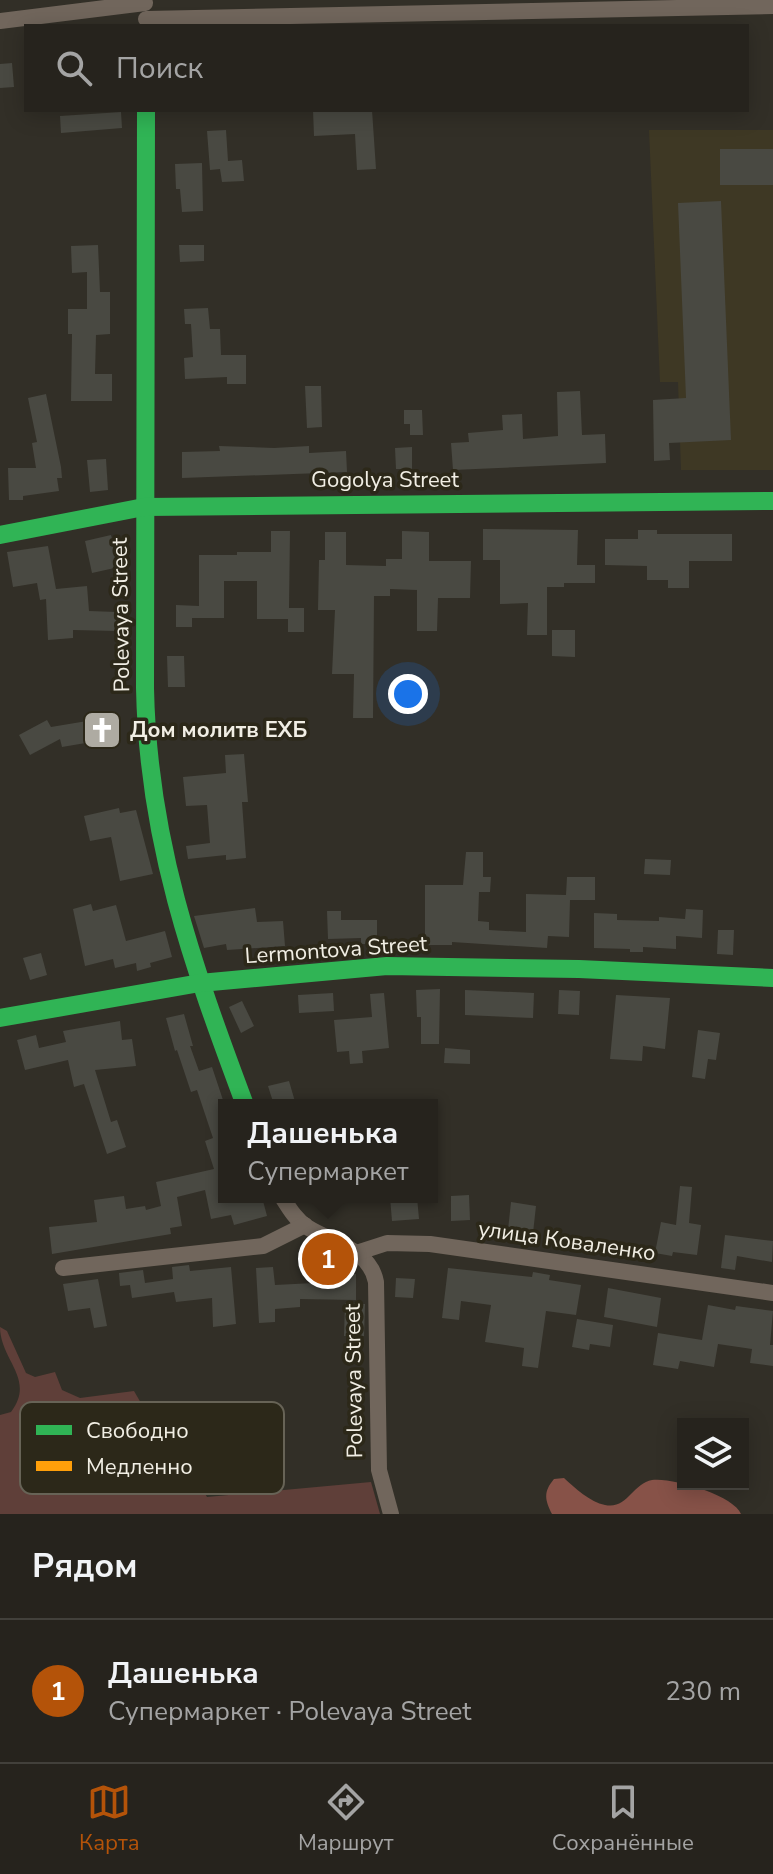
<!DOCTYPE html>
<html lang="ru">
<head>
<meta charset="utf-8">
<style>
	:root { --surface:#26231d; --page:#322f2a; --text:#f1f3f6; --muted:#a4a4a4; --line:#42403b; --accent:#b45309 }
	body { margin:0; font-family:"Nunito Sans",sans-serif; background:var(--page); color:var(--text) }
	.controls { position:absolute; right:24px; bottom:24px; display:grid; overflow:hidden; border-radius:0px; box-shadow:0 4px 20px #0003 }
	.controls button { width:72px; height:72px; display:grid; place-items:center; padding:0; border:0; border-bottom:2px solid var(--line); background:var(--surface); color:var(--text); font:40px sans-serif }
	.you { position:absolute; left:408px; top:694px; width:28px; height:28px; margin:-20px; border:6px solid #fff; border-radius:50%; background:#1a73e8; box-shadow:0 0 0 12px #1a73e833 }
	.badge { display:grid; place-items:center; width:52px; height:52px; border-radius:50%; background:var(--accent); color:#fff; font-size:26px; font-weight:700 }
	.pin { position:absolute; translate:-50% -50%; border:4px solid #fff; box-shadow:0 2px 8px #0006 }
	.popup { position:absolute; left:218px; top:1099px; width:220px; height:104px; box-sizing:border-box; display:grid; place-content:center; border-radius:0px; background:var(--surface); filter:drop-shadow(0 2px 6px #0005); font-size:26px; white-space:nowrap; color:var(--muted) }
	.popup b { font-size:30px; color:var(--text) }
	.popup::after { content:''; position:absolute; left:50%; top:100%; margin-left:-16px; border:16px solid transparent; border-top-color:var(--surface) }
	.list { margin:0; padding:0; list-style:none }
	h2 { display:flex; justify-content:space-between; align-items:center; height:104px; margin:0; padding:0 32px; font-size:34px }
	h2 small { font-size:26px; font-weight:400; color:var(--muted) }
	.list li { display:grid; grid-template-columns:52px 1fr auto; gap:24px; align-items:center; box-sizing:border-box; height:144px; padding:0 32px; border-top:2px solid var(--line) }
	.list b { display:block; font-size:30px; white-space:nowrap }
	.list p { margin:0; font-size:26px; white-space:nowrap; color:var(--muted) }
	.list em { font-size:26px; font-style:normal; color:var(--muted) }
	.icon { flex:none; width:44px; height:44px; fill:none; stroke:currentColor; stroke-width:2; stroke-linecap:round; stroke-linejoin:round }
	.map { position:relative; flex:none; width:773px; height:1514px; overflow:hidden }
	.search { position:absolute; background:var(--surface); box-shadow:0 4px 20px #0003; left:24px; right:24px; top:24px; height:88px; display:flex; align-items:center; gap:20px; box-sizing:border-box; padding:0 28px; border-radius:0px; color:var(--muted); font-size:30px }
	.sheet { height:248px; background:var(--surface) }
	nav { display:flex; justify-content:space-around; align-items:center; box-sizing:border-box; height:112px; border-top:2px solid var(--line); background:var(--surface); font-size:22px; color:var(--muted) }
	nav a { display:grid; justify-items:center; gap:4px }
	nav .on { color:var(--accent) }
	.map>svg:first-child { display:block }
	.built { fill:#3e3824 }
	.green { fill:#5f3f39 }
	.forest { fill:#875248 }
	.building { fill:#494942 }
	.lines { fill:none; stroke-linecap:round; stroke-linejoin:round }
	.street { stroke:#71665c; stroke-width:16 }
	.fast { stroke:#30b455; stroke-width:18 }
	.labels { text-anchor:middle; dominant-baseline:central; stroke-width:7; stroke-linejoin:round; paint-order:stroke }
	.street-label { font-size:22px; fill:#f1eee4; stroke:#2c2819 }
	.poi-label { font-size:22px; font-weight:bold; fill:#f1eee4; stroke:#2c2819; text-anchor:start }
	.key { fill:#2c2819; stroke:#676356; stroke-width:2 }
	.key-label { font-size:22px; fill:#f1eee4 }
</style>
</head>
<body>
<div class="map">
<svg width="773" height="1514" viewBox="0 0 773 1514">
	<rect width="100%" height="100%" fill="#322f27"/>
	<path class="built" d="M649 130H773V470H681L678 382H660Z"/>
	<path class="green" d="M0 1327 7 1331 26 1373 35 1377 55 1372 62 1390 80 1398 134 1391 145 1410 170 1420 187 1438 197 1460 201 1487 207 1497 371 1482 380 1514H0V1415L11 1412C36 1379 0 1360 0 1327Z"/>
	<path class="forest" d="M564 1478C575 1488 590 1502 605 1505 627 1510 633 1483 652 1480 671 1477 734 1495 741 1514H552C545 1500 543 1492 554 1479Z"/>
	<g class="building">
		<path d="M12 63 14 87 0 88V64Z"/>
		<path d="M313 110H372L376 169 357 170 355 134 314 136Z"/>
		<path d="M121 112 122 128 61 133 60 116Z"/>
		<path d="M226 130 228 161 242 160 244 181 222 182 220 169 210 170 207 131Z"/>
		<rect x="720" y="149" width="53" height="36"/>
		<path d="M202 163 203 211 182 212 180 189H176L175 164Z"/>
		<path d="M721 201 731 440 669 443 670 460 654 461 653 400 686 398 678 203Z"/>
		<path d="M98 245 100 292H110V334L96 335 95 374H112V401H71L72 334H68V309H87V272L72 273 71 246Z"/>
		<path d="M179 245H204V261L180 262Z"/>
		<path d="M208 308 210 329H220L221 355H246V384H227V377L185 379 184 358 193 357 191 324H185L184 309Z"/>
		<path d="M305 386H321L322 427 307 428Z"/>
		<path d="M580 391 582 435 605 434 606 463 453 470 451 443 469 442 468 433 503 430 502 415 522 414 523 439 558 436 557 392Z"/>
		<path d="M46 394 61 467 62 478H57L59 491 23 496V500H9L8 468H36L32 443 37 442 28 398Z"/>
		<path d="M404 410H422L423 435H410V424H404Z"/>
		<path d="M219 446 274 448 309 446V453L346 451 347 472 182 478V452L220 451Z"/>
		<path d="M412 447V469H396L395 448Z"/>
		<path d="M106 459 108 490 90 492 87 460Z"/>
		<path d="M483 529 578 530 577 565H595V583H564V587H547V635H527L528 603 500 604V560H483Z"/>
		<path d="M638 530H657V534H732V561H689V588H668V580H647V566L605 565V539H638Z"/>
		<path d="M271 531H290L289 608H304V632H288V619H257V581H224V618H192V627H176V605L199 606V555H237V552H271Z"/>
		<path d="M402 531 429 532V561H471L470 598H438L437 631H417V590L390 589V596H374L373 718H353L354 674H332L335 610H318L319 560H325V532H346V565L386 566V559H402Z"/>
		<path d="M111 535 119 567 92 573 85 541Z"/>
		<path d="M48 546 56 589 87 586 89 611 117 612V631L73 630V638L48 640 46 599 40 600 37 583 13 587 7 552Z"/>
		<path d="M552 630H575V657L552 656Z"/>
		<path d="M167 656H184L185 687H168Z"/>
		<path d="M117 716 121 737 62 747 60 739 30 755 19 735 47 720 51 727Z"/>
		<path d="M244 754 248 802H242L246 858 226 860V855L188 859 186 846 210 843 207 805 186 806 183 777 226 773 225 755Z"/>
		<path d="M119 808 120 813 136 810 153 874 120 881 111 837 90 841 84 816Z"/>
		<path d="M466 852H483V877H491L490 892H479L478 921 489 922V930L526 932V894L566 895 567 877H595V900H570L569 937 548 936 547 948 452 942V945H425V885H463Z"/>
		<path d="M645 859 671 860 670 875 644 874Z"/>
		<path d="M91 904 93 911 116 905 126 941 165 931 172 957 150 963 151 967 137 971 136 963 115 968 113 959 85 966 73 909Z"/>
		<path d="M255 908 257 922 283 921 285 946 227 950 226 944 204 948 194 916Z"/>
		<path d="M686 909 703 910 702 938 676 936V949L643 947V952H630V949L594 948V913L617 914V920L659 921V917L685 919Z"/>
		<path d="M327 911H341V920H377V944H361V938L328 939Z"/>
		<path d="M718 930H734L733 955 717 954Z"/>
		<path d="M41 953 47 975 30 980 23 958Z"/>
		<path d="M440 989 439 1044H421V1017H417L416 990Z"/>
		<path d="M465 990 534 993 533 1018 465 1015Z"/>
		<path d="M559 990 580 991 579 1015 558 1014Z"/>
		<path d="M333 993 334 1011 299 1013 298 995Z"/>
		<path d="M384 993 389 1048 362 1051 363 1063 350 1064 349 1051 337 1052 334 1020 372 1017 370 994Z"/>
		<path d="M616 995 670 998 665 1049 643 1046 642 1061 610 1059Z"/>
		<path d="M242 1001 254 1026 241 1033 229 1007Z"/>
		<path d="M184 1014 193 1046H190L199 1071 212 1067 224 1103V1197H262L267 1216 234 1225 231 1215 211 1219 205 1190 177 1197 182 1226 170 1228 171 1234 52 1254 49 1227 97 1222 94 1200 124 1196 126 1209 145 1206 146 1210 161 1206 156 1182 214 1169 205 1141 213 1138 197 1090 191 1092 177 1050 175 1051 166 1018Z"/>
		<path d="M120 1021 122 1040 132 1039 136 1066 95 1070 111 1122 117 1120 126 1147 107 1154 84 1084 74 1087 68 1060 25 1070 17 1040 36 1035 39 1048 66 1042 63 1031Z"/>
		<path d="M698 1030 720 1033 716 1060 708 1059 705 1079 692 1077Z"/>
		<path d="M445 1048 470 1050V1064L444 1063Z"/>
		<path d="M289 1081 296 1105H274L268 1086Z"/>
		<path d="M680 1186 692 1187 689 1223 701 1225 697 1255 673 1252 672 1256 655 1253 661 1222 676 1225Z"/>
		<path d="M469 1195 470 1220 451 1221V1196Z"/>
		<path d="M390 1197H417L419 1219 392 1221Z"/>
		<path d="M511 1202 536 1206 533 1233 508 1230Z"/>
		<path d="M725 1235 773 1241 772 1262 737 1256 735 1270 721 1268Z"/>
		<path d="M319 1255H335L336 1274H356V1300L300 1299V1307L275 1309V1322L259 1323 256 1268 273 1267 275 1285 314 1283 315 1267H319Z"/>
		<path d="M189 1265 190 1271 231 1267 236 1324 213 1327 212 1298 176 1302 174 1292 132 1298 130 1285 120 1286 119 1273 143 1270 145 1283 173 1279 172 1267Z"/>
		<path d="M448 1268 532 1277 533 1272 550 1275 549 1280 581 1285 576 1315 546 1311 538 1368 522 1366 524 1348 485 1342 491 1305 461 1301 459 1320 442 1318Z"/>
		<path d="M396 1278 415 1279 413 1298 395 1297Z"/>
		<path d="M98 1279 107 1326 94 1328 90 1308 68 1311 63 1284Z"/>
		<path d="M608 1288 661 1298 657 1327 604 1317Z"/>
		<path d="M345 1303 365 1304 364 1336H344Z"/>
		<path d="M708 1305 735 1310 736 1306 773 1311 770 1345H773V1366L750 1363 752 1349 718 1344 714 1367 680 1361 678 1369 653 1365 658 1333 702 1340Z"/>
		<path d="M577 1319 613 1325 610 1347 590 1344 589 1350 572 1347Z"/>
	</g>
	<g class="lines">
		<g class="street">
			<path d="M146 19 773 6"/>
			<path d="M0 21 145 3"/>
			<path d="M282 1197C289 1208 296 1220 307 1227 332 1243 370 1249 376 1282L379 1470 391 1514"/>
			<path d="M356 1253 387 1243 430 1244 773 1293"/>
			<path d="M63 1268 263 1246 305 1225"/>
		</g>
		<g class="fast">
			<path d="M146 110 145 688C148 841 192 963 245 1105"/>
			<path d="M0 535 144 507 773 501"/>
			<path d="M0 1018 200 983 387 966 579 969 773 978"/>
		</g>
	</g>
	<defs>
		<symbol id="church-square" viewBox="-11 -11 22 22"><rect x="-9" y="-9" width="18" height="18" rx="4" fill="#aeaba2" stroke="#2c2819"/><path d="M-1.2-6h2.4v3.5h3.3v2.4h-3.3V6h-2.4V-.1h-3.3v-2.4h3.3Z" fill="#fff"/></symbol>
	</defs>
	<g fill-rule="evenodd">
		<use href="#church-square" x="80" y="708" width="44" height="44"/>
	</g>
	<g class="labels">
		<g class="street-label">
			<text x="385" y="480">Gogolya Street</text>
			<text transform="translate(121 615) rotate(-91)">Polevaya Street</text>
			<text transform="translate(336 950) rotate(-4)">Lermontova Street</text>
			<text transform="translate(567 1241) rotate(8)">улица Коваленко</text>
			<text transform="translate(354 1381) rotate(-91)">Polevaya Street</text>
		</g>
		<g class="poi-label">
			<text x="130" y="730">Дом молитв ЕХБ</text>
		</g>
	</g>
	<rect x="20" y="1402" width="264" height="92" rx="12" class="key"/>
	<rect x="36" y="1425" width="36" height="10" fill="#30b455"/>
	<rect x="36" y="1461" width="36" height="10" fill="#ff9f0a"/>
	<g class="key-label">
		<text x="86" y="1438">Свободно</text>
		<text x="86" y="1474">Медленно</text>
	</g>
</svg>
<div class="controls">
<button><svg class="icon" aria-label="layers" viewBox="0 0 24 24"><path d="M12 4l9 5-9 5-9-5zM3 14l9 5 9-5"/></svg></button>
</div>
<div class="you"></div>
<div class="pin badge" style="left:328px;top:1259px">1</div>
<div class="popup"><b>Дашенька</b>Супермаркет</div>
<div class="search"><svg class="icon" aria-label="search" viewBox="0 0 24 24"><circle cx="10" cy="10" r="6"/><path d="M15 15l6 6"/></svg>Поиск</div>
</div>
<section class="sheet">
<h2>Рядом<small></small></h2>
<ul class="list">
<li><span class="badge">1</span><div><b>Дашенька</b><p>Супермаркет · Polevaya Street</p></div><em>230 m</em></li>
</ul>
</section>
<nav>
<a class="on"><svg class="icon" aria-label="map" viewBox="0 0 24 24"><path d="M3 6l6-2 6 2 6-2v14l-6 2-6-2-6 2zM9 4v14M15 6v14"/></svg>Карта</a>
<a><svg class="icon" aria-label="directions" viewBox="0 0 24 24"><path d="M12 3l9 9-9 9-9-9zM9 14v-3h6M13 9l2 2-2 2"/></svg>Маршрут</a>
<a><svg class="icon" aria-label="saved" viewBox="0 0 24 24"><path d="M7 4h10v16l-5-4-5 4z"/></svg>Сохранённые</a>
</nav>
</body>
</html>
